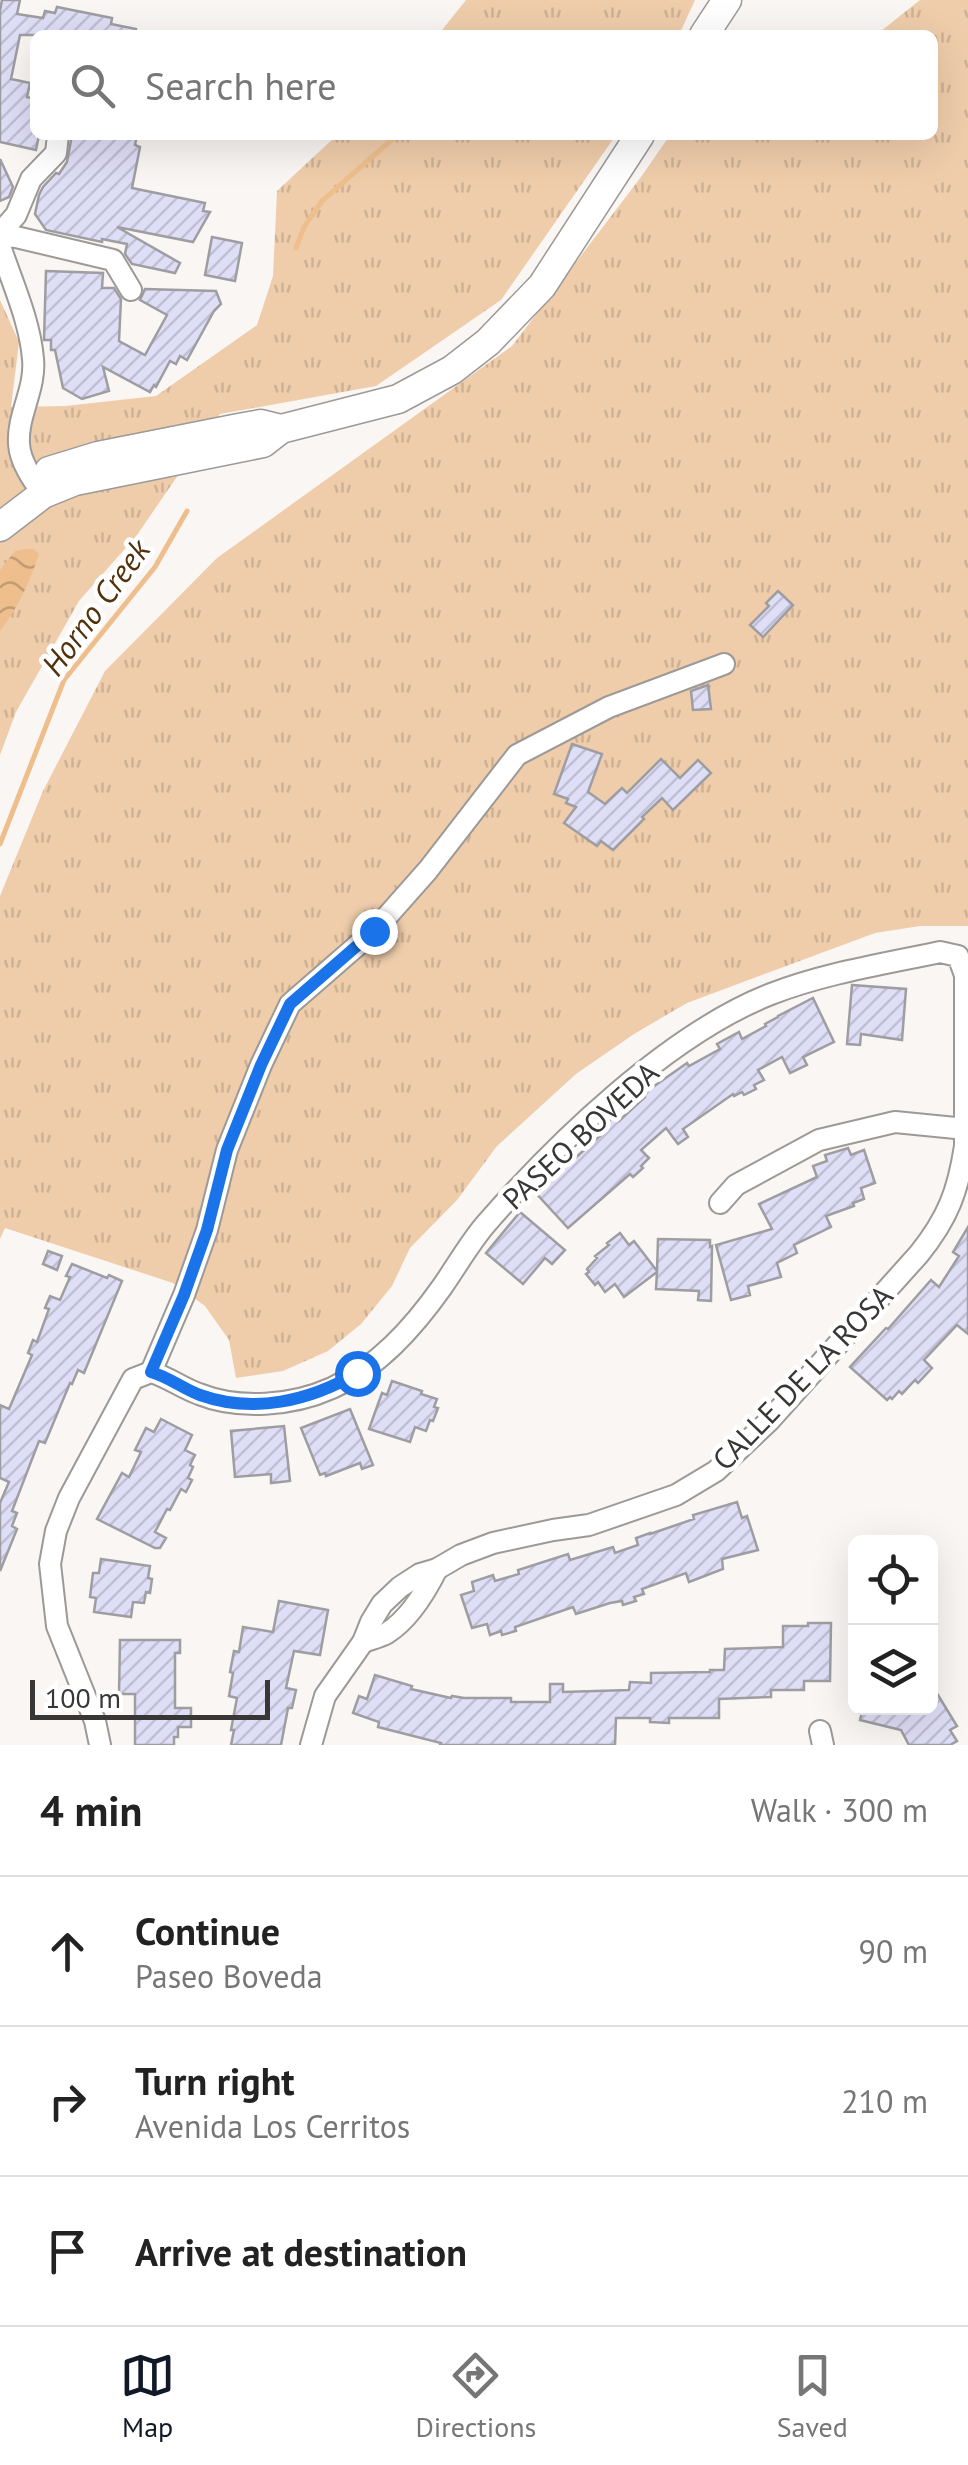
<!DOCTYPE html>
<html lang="en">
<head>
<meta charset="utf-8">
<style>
	:root { --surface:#fff; --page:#f2f2f2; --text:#222; --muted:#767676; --line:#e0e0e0; --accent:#111827 }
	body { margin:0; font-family:"PT Sans",sans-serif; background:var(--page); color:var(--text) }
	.controls { position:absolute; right:30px; bottom:30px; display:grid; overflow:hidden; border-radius:15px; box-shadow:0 10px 40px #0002 }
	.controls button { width:90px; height:90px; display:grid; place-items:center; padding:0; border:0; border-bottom:2px solid var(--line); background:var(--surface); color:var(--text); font:50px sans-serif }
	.scale { position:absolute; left:30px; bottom:25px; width:240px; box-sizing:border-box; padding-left:10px; border:5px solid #383736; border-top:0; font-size:28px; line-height:35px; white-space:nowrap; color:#383736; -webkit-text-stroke:8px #fff; paint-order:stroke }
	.stop { position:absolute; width:30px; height:30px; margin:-22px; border:8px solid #1a73e8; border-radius:50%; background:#fff }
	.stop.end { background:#1a73e8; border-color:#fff; box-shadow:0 2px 10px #0008 }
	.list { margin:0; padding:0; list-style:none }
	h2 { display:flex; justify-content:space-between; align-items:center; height:130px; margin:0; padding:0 40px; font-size:42px }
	h2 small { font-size:32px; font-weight:400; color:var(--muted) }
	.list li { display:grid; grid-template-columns:65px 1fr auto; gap:30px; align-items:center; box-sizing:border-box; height:150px; padding:0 40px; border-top:2px solid var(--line) }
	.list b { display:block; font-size:38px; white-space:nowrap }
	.list p { margin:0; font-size:32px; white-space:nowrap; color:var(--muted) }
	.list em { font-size:32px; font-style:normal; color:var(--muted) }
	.icon { flex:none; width:55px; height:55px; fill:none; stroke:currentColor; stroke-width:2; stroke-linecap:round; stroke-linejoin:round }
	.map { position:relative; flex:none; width:968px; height:1745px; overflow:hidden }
	.search { position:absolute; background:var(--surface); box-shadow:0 10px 40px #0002; left:30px; right:30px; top:30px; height:110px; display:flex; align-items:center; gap:25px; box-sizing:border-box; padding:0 35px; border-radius:15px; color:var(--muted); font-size:38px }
	.sheet { height:580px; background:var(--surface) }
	nav { display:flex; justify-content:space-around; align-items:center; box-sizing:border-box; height:140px; border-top:2px solid var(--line); background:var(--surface); font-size:28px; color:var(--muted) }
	nav a { display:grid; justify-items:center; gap:5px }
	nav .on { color:var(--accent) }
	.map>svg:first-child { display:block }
	.grass { fill:url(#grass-tufts) }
	.water { fill:url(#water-waves) }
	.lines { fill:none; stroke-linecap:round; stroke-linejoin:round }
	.stream { stroke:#eebf8d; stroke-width:5 }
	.building { fill:url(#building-hatch); stroke:#9e9da1; stroke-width:2.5 }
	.street-casing { stroke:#9c9996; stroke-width:24 }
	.secondary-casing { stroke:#9c9996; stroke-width:31 }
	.street { stroke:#fff; stroke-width:20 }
	.secondary { stroke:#fff; stroke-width:28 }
	.route { stroke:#1a73e8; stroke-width:12 }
	.labels { text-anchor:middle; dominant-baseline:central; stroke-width:9; stroke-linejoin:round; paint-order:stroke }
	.street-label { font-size:30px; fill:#383736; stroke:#fff }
	.water-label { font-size:32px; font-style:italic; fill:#52320b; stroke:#fff }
</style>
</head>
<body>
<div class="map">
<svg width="968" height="1745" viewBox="0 0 968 1745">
	<defs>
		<pattern id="grass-tufts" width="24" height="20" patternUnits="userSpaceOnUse" patternTransform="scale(2.5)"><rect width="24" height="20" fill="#efcdab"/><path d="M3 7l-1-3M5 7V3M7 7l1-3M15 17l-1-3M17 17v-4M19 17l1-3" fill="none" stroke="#ceb194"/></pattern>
		<pattern id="water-waves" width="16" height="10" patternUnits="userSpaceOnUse" patternTransform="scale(2.5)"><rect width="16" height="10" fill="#eebf8d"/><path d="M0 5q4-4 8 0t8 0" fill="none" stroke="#c29c74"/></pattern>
		<pattern id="building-hatch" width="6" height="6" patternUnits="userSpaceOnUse" patternTransform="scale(2.5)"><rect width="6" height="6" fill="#dfdef7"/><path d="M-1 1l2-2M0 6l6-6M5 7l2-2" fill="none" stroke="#c0bfd4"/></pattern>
	</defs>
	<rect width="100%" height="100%" fill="#f9f6f3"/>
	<g class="grass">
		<path d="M466 0H695L679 35H438Z"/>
		<path d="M920 0H968V926H920L875 933 687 1003 634 1034 576 1074 497 1146 457 1200 410 1248 392 1286 361 1324 328 1351 283 1371 236 1378 229 1340 205 1306 173 1283 5 1228 0 1239V896L43 791 105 671 217 558 512 346 641 177 670 135H933V35H876Z"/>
		<path d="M337 135H616L501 300 376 386 220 414 137 535 79 601 16 712 0 755V300L19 342 11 407 65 406 156 396 257 325 273 276 277 191Z"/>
	</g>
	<path class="water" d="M26 549H34L39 554C30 581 18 608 0 631V570L15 551Z"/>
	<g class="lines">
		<g class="stream">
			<path d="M296 248 304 227 322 201 396 136"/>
			<path d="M0 844 64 680 155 567 187 511"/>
		</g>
	</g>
	<g class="building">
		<path d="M2 0H20L17 14 43 18 45 11 55 13 57 7 112 18 111 24 136 29V35H20L11 79 30 83 27 97 35 99V135H39L36 150 0 142V11Z"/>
		<path d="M72 135H137L135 145 140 147 132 188 205 203 203 211 210 212 193 242 117 227 180 263 175 273 132 264 125 254 127 244 102 239V242L46 230 35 214 39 195 43 187 56 173 59 174 67 162Z"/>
		<path d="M0 159 13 187 9 197 0 201Z"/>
		<path d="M212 237 242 243 235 281 205 275Z"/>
		<path d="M46 271 103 273 102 288H114L121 299 119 341 145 355 167 315 140 300 145 289 216 291 221 304 214 311 187 360 180 356 176 364 170 361 156 387 154 385 150 392 103 367 109 391 82 399 63 388 55 350H51V340H44Z"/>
		<path d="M778 591 793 605 763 637 750 625 769 606 766 603Z"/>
		<path d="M708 685 711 709 693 710 691 691Z"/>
		<path d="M572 744 602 754 588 792 605 804 622 788 627 793 661 759 680 778 698 760 711 773 673 810 662 798 642 817 644 819 613 850 601 841 597 846 564 823 576 807 566 803 568 799 554 794Z"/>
		<path d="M852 985 906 989 902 1040 861 1034 860 1045 847 1044Z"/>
		<path d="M813 998 834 1042 803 1057 807 1065 790 1073 782 1057 758 1070 764 1080 754 1085 756 1089 744 1095 742 1092 734 1096 733 1094 683 1129 688 1137 678 1144 666 1128 641 1150 649 1158 641 1166 643 1168 633 1177 630 1174 568 1228 534 1191 572 1156 574 1159 600 1136 596 1132 614 1116 619 1121 645 1097 643 1094 687 1063 689 1066 720 1049 717 1044 739 1032 742 1039 766 1026 765 1024 778 1017V1016Z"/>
		<path d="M848 1148 851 1155 864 1150 875 1183 861 1188 864 1199 853 1203 854 1206 826 1216 831 1227 794 1245 797 1253 777 1263 781 1277 748 1286 750 1295 731 1300 716 1245 772 1229 759 1204 817 1177 813 1166 827 1161 825 1155Z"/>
		<path d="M520 1212 565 1250 552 1264 545 1258 523 1284 486 1253Z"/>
		<path d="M968 1227V1334L957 1325 924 1360 932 1368 918 1383 915 1380 902 1394 899 1391 892 1399 890 1397 887 1400 850 1367 886 1328 888 1329 931 1280 939 1287 959 1256 953 1252Z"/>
		<path d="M620 1233 629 1245 634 1241 657 1271 658 1239 710 1240V1247L712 1246 711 1301 698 1300 699 1291 656 1289 657 1272 624 1297 615 1284 605 1292 598 1282 595 1285 586 1274 589 1272 587 1269 597 1258 595 1256 609 1245 607 1243Z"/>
		<path d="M48 1251 62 1256 57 1270 43 1264Z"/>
		<path d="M72 1264 107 1278 109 1275 122 1281 84 1373 78 1370 72 1384 70 1383 45 1443 39 1441 12 1511 17 1513 12 1526 17 1529 0 1571V1503L9 1482 0 1478V1405L9 1409 32 1355 28 1353 33 1340 37 1342 49 1309 45 1308 50 1296 60 1300 70 1277 66 1276Z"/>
		<path d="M392 1381 422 1391 421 1394 437 1399 434 1407 438 1408 433 1421 430 1420 426 1431 415 1427 410 1442 369 1429 382 1393 387 1395Z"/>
		<path d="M350 1409 373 1465 362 1469 360 1463 326 1476 325 1473 320 1475 301 1428Z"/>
		<path d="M161 1419 192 1435 185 1450 195 1455 190 1465 193 1467 188 1478 192 1480 186 1492 181 1489 170 1510 167 1509 155 1532 166 1538 160 1548H155L97 1519 122 1473 129 1477 141 1452 135 1450 146 1428 154 1432Z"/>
		<path d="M284 1426 290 1481 271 1483V1474L235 1477 231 1431Z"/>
		<path d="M737 1502 742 1518 747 1516 758 1550 722 1559 723 1569 689 1582 686 1573 642 1589 644 1594 634 1597 636 1601 623 1605 622 1601 610 1603 576 1614 573 1607 515 1627 516 1631 502 1635 501 1631 490 1635 487 1624 472 1628 461 1595 474 1591 472 1582 493 1575 495 1581 519 1574 518 1570 568 1554 570 1560 613 1547 615 1553 638 1545 636 1538 650 1533V1534L694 1519 693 1515Z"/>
		<path d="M101 1559 150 1566 148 1578 152 1579 150 1593 146 1592 144 1603 133 1602 131 1617 94 1612 96 1598 90 1597 93 1573H99Z"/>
		<path d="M279 1601 328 1610 320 1655 294 1651 286 1688 296 1690 292 1708H288L281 1745H231L234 1730H231L237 1698 229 1696 233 1673 230 1672 234 1651 239 1652 243 1627 273 1632Z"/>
		<path d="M808 1623H831L830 1681H804V1690H771V1697L719 1699V1718H669V1723L650 1722V1718H616L615 1745H440L441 1743 378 1727 379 1722 353 1713 359 1696 367 1699 375 1675 412 1686 411 1689 451 1698 452 1696 464 1698H511V1702H550V1684H563V1692L629 1690 630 1682 651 1683V1673L710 1672V1670H724L725 1649 783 1647V1626H808Z"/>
		<path d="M120 1640H180V1653H175V1708H191V1727H178V1737H174V1745H135V1694H119Z"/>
		<path d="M930 1682 957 1726 950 1730 957 1741 950 1745H909L901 1730 860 1720 863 1708H887L899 1711 904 1708H930Z"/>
	</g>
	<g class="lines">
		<defs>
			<g id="street">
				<path d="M0 233 16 215 31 179 56 153 58 135"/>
				<path d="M0 236 16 237 113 260 131 290"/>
				<path d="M0 246C12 282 30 321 33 359 36 389 17 415 19 444 20 462 33 480 43 494"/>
				<path d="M720 1203 736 1185 819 1140 895 1122 966 1129"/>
				<path d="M151 1372C168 1377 182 1388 199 1394 239 1410 292 1406 332 1388 378 1367 413 1328 442 1287 456 1267 469 1244 485 1225 557 1142 669 1034 771 994 825 973 884 964 940 952L958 956 965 975V1146C958 1191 948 1218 919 1254L769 1421 716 1471 676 1495 589 1525 553 1530 493 1543 461 1555 437 1569 420 1574 400 1587 382 1604 371 1622 363 1642 325 1696 311 1745"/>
				<path d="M151 1372 184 1295 207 1230 227 1150 261 1065 290 1004 374 931 428 870 517 755 609 707 724 664"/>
				<path d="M363 1642C371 1639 380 1637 387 1633 408 1620 426 1591 437 1569"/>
				<path d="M820 1731 823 1745"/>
				<path d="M100 1745 95 1721 57 1626 50 1564 56 1531 69 1498 133 1379 151 1372"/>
			</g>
			<g id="secondary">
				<path d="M704 35 727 0"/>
				<path d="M49 471 98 456 239 428 261 424 281 429"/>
				<path d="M0 527 43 494 75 481 263 443 281 429 398 399 452 370 488 342 542 286 640 135"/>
			</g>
		</defs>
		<use href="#street" class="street-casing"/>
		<use href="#secondary" class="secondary-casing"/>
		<use href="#street" class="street"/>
		<use href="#secondary" class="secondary"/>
	</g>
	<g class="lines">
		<path class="route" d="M357 1373C310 1401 253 1414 200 1395 183 1389 169 1377 151 1372L184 1295 207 1230 227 1150 261 1065 290 1004 374 931"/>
	</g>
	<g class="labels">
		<g class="street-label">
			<text transform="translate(580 1135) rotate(-43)">PASEO BOVEDA</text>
			<text transform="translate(802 1377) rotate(-46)">CALLE DE LA ROSA</text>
		</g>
		<g class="water-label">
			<text transform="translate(95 607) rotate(-54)">Horno Creek</text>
		</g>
	</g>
</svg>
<div class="controls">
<button><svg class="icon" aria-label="locate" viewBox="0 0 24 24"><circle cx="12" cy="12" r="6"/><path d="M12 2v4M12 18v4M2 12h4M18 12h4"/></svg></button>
<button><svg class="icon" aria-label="layers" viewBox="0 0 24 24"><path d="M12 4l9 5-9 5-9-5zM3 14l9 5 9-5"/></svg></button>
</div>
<div class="scale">100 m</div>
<div class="stop" style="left:357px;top:1373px"></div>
<div class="stop end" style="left:374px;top:931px"></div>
<div class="search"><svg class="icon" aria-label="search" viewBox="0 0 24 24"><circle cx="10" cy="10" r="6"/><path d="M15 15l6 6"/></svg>Search here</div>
</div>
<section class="sheet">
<h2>4 min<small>Walk · 300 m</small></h2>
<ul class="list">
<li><svg class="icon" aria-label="ahead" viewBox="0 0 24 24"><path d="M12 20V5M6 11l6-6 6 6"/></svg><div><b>Continue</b><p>Paseo Boveda</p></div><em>90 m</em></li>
<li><svg class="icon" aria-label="right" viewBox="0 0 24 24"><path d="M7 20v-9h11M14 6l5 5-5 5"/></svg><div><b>Turn right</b><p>Avenida Los Cerritos</p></div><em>210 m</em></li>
<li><svg class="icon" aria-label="arrive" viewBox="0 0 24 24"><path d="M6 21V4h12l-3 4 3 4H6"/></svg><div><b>Arrive at destination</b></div></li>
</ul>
</section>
<nav>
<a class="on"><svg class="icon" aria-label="map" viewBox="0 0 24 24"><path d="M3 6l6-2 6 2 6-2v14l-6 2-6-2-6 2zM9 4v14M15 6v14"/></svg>Map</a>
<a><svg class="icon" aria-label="directions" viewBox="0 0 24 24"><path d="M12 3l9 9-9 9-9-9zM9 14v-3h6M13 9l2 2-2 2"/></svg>Directions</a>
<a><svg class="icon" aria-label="saved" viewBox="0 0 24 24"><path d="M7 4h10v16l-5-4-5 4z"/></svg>Saved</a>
</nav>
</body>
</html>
